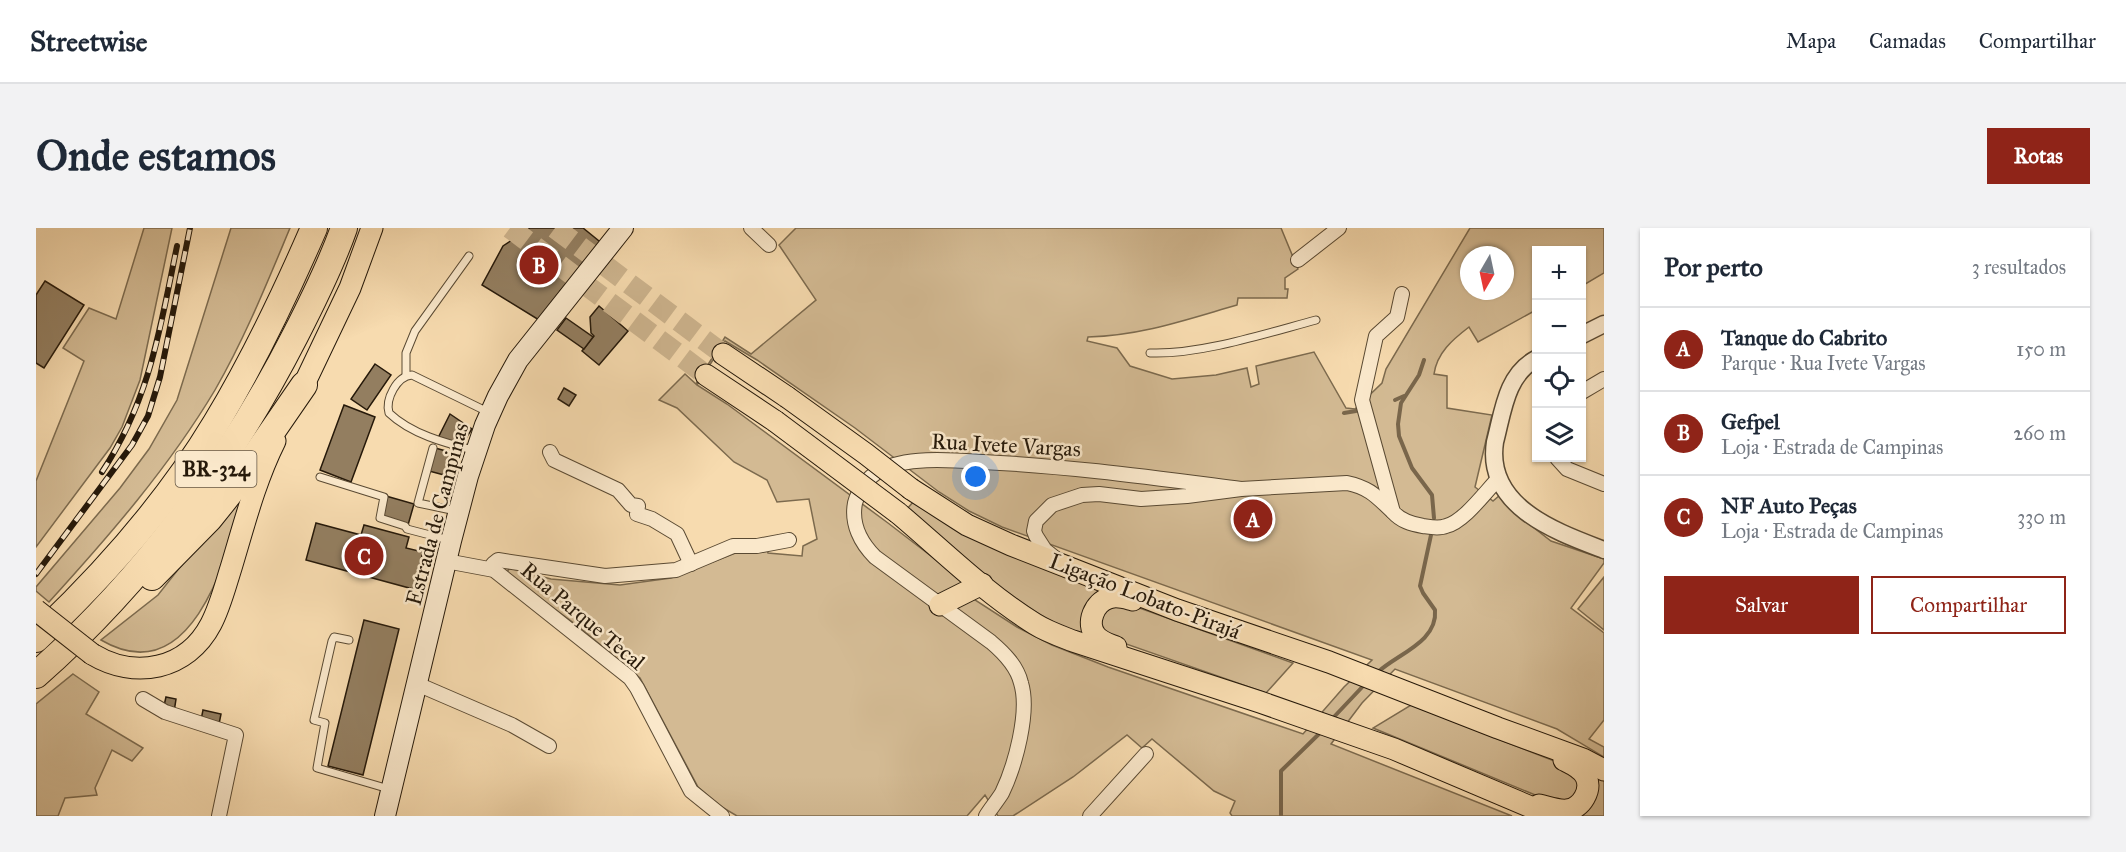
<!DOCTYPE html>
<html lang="pt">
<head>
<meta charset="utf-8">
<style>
	:root { --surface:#fff; --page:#f2f2f3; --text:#1f2937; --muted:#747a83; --line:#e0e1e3; --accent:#8f2418 }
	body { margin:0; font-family:"IM FELL Great Primer",serif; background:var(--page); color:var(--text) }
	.controls { position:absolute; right:18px; top:18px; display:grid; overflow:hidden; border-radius:0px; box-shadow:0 2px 4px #0004 }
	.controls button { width:54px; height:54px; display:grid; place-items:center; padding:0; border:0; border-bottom:2px solid var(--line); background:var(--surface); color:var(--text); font:30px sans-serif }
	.compass { position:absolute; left:1424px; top:18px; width:54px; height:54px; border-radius:50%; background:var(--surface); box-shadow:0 2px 4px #0004; rotate:189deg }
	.you { position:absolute; left:940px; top:249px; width:21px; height:21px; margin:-15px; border:4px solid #fff; border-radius:50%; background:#1a73e8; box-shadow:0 0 0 9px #1a73e833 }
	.badge { display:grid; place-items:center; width:39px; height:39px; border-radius:50%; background:var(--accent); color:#fff; font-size:20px; font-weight:700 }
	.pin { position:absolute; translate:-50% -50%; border:3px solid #fff; box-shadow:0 2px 6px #0006 }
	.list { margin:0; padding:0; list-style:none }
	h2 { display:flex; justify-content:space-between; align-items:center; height:78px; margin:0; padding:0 24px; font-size:26px }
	h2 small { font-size:20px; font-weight:400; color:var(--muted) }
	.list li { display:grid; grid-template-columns:39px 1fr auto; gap:18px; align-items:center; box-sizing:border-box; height:84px; padding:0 24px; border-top:2px solid var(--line) }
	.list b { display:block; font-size:22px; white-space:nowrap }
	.list p { margin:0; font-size:20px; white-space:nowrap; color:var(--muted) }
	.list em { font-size:20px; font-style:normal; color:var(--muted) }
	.actions { display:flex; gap:12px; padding:18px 24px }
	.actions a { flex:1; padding:14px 0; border:2px solid var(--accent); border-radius:0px; text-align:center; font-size:21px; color:var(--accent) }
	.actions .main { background:var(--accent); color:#fff }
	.icon { flex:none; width:33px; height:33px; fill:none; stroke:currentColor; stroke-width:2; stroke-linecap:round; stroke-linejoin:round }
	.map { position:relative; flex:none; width:1568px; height:588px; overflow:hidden; border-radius:0px }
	header { display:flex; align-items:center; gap:36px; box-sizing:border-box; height:84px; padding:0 30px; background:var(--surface); border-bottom:2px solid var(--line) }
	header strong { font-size:28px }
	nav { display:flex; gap:33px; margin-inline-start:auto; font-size:21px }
	.intro { display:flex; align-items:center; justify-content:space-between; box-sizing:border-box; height:144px; padding:0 36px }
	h1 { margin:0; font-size:42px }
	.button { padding:15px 27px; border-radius:0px; background:var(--accent); color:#fff; font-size:21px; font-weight:700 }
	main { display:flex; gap:36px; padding:0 36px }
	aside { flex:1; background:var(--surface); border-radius:0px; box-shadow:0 2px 4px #0004 }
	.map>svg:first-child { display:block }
	.green { fill:#d3ba93; stroke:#7c6a4e; stroke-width:1.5; fill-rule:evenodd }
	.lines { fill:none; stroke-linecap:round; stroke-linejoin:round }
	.stream { stroke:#79664b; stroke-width:4 }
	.building { fill:#937e60; stroke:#26190a; stroke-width:1.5 }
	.primary-tunnel { stroke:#cdb48e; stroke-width:21; stroke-dasharray:21 10; stroke-linecap:butt }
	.service-casing { stroke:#5a4a33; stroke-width:9 }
	.minor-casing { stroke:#5a4a33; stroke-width:16 }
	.tertiary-casing { stroke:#5a4a33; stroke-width:19 }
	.secondary-casing { stroke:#26190a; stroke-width:22 }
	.primary-casing { stroke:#26190a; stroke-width:23 }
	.motorway-casing { stroke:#26190a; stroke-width:28 }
	.service { stroke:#fae8cb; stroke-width:7 }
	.minor { stroke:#fae8cb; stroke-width:14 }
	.tertiary { stroke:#fae8cb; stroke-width:16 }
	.secondary { stroke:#fae8cb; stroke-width:20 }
	.primary { stroke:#f7dbaf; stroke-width:21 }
	.motorway { stroke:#f7dbaf; stroke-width:26 }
	.rail-casing { stroke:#26190a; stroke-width:6 }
	.rail { stroke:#fae8cb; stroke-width:4; stroke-dasharray:11; stroke-linecap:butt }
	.primary-bridge-casing { stroke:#26190a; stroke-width:23; stroke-linecap:butt }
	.primary-bridge { stroke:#f7dbaf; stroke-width:21 }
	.labels { text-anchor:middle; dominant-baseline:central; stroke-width:5; stroke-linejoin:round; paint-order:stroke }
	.shield { fill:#fae8cb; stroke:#665744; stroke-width:1.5 }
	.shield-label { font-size:21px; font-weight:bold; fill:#26190a }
	.street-label { font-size:22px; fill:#26190a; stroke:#fae8cb }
</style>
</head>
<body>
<header>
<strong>Streetwise</strong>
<nav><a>Mapa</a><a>Camadas</a><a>Compartilhar</a></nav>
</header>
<div class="intro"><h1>Onde estamos</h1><a class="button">Rotas</a></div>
<main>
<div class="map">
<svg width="1568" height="588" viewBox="0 0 1568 588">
	<rect width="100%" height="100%" fill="#f7dbaf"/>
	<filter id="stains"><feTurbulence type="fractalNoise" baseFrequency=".00333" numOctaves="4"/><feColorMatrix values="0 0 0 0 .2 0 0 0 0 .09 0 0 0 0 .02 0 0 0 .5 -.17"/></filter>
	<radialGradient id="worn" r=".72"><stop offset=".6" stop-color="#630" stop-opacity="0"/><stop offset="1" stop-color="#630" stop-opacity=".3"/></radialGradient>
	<g class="green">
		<path d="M108 0H136L104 152 86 199 74 220 0 319V253L48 133 27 120 53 80 80 91Z"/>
		<path d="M195 0H254C231 55 209 110 179 162 133 239 74 307 13 374L0 363V359L84 260 113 221 141 172Z"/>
		<path d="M760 0H1245L1262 41 1249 50V61H1252L1251 70H1202L1201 77C1149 92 1107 107 1052 109L1051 113 1081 120 1094 138 1136 151 1180 147 1211 140 1215 159 1223 156 1220 138 1278 124 1310 180 1319 181 1346 155 1350 141 1434 0H1568V45L1546 58V22H1500V82L1442 114 1433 99C1416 112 1401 125 1398 146L1411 148V180L1456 187 1439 259 1457 273 1464 267 1480 286 1515 313 1568 331V335L1535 380 1568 405V492L1553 511 1568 519V529L1521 501 1359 441 1326 475 1295 516 1476 588H1196L1194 585 1199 573 1178 563 1116 511 1106 520 1091 507 1037 549 977 588H962L949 567 931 588H701L684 578 662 559 604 450 542 398 472 347 471 344 473 341H477L515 351 584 357 635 350 702 324 731 321 732 325 766 328 767 318 781 311 773 271 741 274 731 252 698 234 641 180 623 172 649 146 660 156 689 109 715 126 780 72 743 17ZM1433 27H1469V63H1433ZM689 113 721 132 819 200 903 264 933 283 966 299 1336 432 1308 459 1267 506 1072 439 1016 417 981 399 939 372 921 348 852 295 691 176 661 157Z"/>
		<path d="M217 242C197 305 164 470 65 412L122 367 182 291Z"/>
		<path d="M878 273 1069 361 1053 410C983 385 927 329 871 281Z"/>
		<path d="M1568 349V402L1542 381Z"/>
		<path d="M1071 378H1098L1257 435 1230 465 1073 410 1063 394Z"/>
		<path d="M37 446 63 464 50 486 107 520 96 533 76 522 59 560 61 567 29 570 22 588H0V476Z"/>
		<path d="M1375 477 1526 536 1542 552V564L1529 575 1504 569 1337 500Z"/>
		<path d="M1558 547 1568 552V588H1541Z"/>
	</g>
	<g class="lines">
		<g class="stream">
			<path d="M1388 132 1383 147 1365 175 1362 196 1363 208 1376 240 1396 267 1398 290"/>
			<path d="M1359 172 1368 168"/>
			<path d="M1308 185 1320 183"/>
			<path d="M1342 444C1361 426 1402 414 1399 382L1387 365 1384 358 1395 307"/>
			<path d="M1296 491 1330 455"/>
			<path d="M1245 588V543L1285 504"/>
		</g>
	</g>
	<g class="building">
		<path d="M494 0H547L568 17 524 63 526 65 503 92 446 57 467 18Z"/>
		<path d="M9 53 48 77 8 140 0 135V67Z"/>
		<path d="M563 78 592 103 563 137 546 123 558 108 555 105 554 89Z"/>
		<path d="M530 90 557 109 548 121 521 102Z"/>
		<path d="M339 136 355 147 331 182 315 171Z"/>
		<path d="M528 160 540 167 533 178 522 171Z"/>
		<path d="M308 177 339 189 315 254 284 242Z"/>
		<path d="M414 186 436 201 421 224 401 212Z"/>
		<path d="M399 220 418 225 412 248 393 243Z"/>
		<path d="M350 268 378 276 372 297 345 289Z"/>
		<path d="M280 295 325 307 328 297 373 309 370 320 387 324 377 361 270 332Z"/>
		<path d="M328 392 363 401 327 547 292 538Z"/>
		<path d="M130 469 140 471 138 484 127 482Z"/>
		<path d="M167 482 185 486 183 496 165 492Z"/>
	</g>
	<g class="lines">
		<g class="primary-tunnel">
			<path d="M474 0 670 147"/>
			<path d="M519 0 687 126"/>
		</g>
		<defs>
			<g id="service">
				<path d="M1114 125C1164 127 1231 105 1280 92"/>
				<path d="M370 147V125L379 103 433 28"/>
				<path d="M397 220 382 275 420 283"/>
				<path d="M437 222C409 215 375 206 353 185 349 171 361 148 376 147L452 184"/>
				<path d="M284 249 348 269 344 290 369 298 371 301 413 312"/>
				<path d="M313 412 298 409 296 413 278 492 289 495 281 540 353 561"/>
			</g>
			<g id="minor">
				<path d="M715 0 733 17"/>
				<path d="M1262 32 1303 0"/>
				<path d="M1366 66 1361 89 1340 108 1326 172 1357 284C1365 293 1375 296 1387 298 1394 299 1403 301 1410 298 1428 294 1450 263 1463 250"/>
				<path d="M1546 164 1568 151"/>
				<path d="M514 224 518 232 582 262 595 277 602 278 601 286 616 291 641 306 655 336"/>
				<path d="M1521 230 1531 241 1568 256"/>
				<path d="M1019 330 1009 322 1000 308 998 303 1000 293 1016 277 1046 267 1063 266 1105 271 1151 268 1205 261 1311 255C1334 260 1340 268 1357 284"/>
				<path d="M410 333 458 342 594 450 601 460 655 563 686 588"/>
				<path d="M458 342 457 336 462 332 569 348 640 342 697 318H721L753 312"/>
				<path d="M381 456 476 497 513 518"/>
				<path d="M107 471 129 484 200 507 183 588"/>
				<path d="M950 588C955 580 961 573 966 565 979 538 994 484 985 455 981 438 968 425 955 414L839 329C825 315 815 296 819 275 822 263 831 250 843 243 870 228 916 232 947 234 1033 238 1119 250 1205 261"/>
				<path d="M1054 588 1110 526"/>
			</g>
			<g id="tertiary">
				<path d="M1546 107 1568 96"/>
				<path d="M1500 131C1470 147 1467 184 1459 214 1449 279 1521 304 1568 322"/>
			</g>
			<path id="secondary" d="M349 588 415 313 432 248 449 197 462 168 482 132 587 0"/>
			<g id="primary">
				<path d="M687 126 751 169"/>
				<path d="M670 147 739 193"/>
				<path d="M262 169 314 60 336 0"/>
				<path d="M875 261 931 297 975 317 1141 382 1293 434 1462 500 1547 531 1568 542"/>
				<path d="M862 285C906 322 949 365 999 396 1010 403 1024 408 1037 413L1224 474 1358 521 1516 588"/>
				<path d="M904 377 946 356"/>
				<path d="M1080 419C1073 416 1065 414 1060 408 1049 395 1059 374 1073 370 1081 367 1089 370 1097 372"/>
				<path d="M56 426C99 452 151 442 175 396 184 379 189 359 195 340 208 297 219 253 239 213"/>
				<path d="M1503 577C1512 579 1522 583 1531 582 1546 580 1556 562 1550 549 1546 540 1536 536 1528 532"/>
			</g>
			<g id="motorway">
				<path d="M116 349 173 291 193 266 268 157"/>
				<path d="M0 411C68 347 132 275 180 195 218 132 249 67 278 0"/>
				<path d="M0 447C107 353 194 235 259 108 277 73 295 37 308 0"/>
			</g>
		</defs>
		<use href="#service" class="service-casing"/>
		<use href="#minor" class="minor-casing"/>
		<use href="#tertiary" class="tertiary-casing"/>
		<use href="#secondary" class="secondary-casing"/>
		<use href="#primary" class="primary-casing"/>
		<use href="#motorway" class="motorway-casing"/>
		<use href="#service" class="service"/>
		<use href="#minor" class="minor"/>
		<use href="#tertiary" class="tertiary"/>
		<use href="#secondary" class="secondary"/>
		<use href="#primary" class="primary"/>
		<use href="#motorway" class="motorway"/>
		<defs>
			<g id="rail">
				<path d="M66 244C114 171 124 101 141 18"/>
				<path d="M0 346 96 217 112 188 124 149 154 0"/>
			</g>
		</defs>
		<use href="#rail" class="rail-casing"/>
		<use href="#rail" class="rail"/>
		<defs>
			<g id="primary-bridge">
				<path d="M751 169 830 226 875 261"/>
				<path d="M739 193 862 285"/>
				<path d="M0 382 56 426"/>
			</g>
		</defs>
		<use href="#primary-bridge" class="primary-bridge-casing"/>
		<use href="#primary-bridge" class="primary-bridge"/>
	</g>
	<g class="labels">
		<rect class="shield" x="139.5" y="223" width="81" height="36" rx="4.5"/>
		<g class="shield-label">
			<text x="180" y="241">BR-324</text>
		</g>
		<g class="street-label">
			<text transform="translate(970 217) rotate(3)">Rua Ivete Vargas</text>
			<text transform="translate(401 286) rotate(-75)">Estrada de Campinas</text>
			<text transform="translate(1109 368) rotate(21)">Ligação Lobato-Pirajá</text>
			<text transform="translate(547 388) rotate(40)">Rua Parque Tecal</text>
		</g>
	</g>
	<rect width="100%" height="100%" filter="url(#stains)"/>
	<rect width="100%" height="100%" fill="url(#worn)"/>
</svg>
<div class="controls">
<button>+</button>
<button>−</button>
<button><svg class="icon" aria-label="locate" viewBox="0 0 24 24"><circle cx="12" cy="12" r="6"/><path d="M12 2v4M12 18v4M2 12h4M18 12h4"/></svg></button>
<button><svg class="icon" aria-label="layers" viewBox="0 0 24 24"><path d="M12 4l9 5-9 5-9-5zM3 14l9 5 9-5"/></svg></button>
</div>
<svg class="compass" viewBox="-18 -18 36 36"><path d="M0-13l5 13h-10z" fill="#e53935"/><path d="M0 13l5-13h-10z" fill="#747a83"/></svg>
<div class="you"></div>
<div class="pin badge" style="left:1217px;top:291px">A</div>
<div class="pin badge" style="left:503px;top:37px">B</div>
<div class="pin badge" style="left:328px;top:328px">C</div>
</div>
<aside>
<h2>Por perto<small>3 resultados</small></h2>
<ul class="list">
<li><span class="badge">A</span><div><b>Tanque do Cabrito</b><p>Parque · Rua Ivete Vargas</p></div><em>150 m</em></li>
<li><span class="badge">B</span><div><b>Gefpel</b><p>Loja · Estrada de Campinas</p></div><em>260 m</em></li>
<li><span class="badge">C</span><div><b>NF Auto Peças</b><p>Loja · Estrada de Campinas</p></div><em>330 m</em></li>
</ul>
<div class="actions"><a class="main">Salvar</a><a>Compartilhar</a></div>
</aside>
</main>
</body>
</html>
